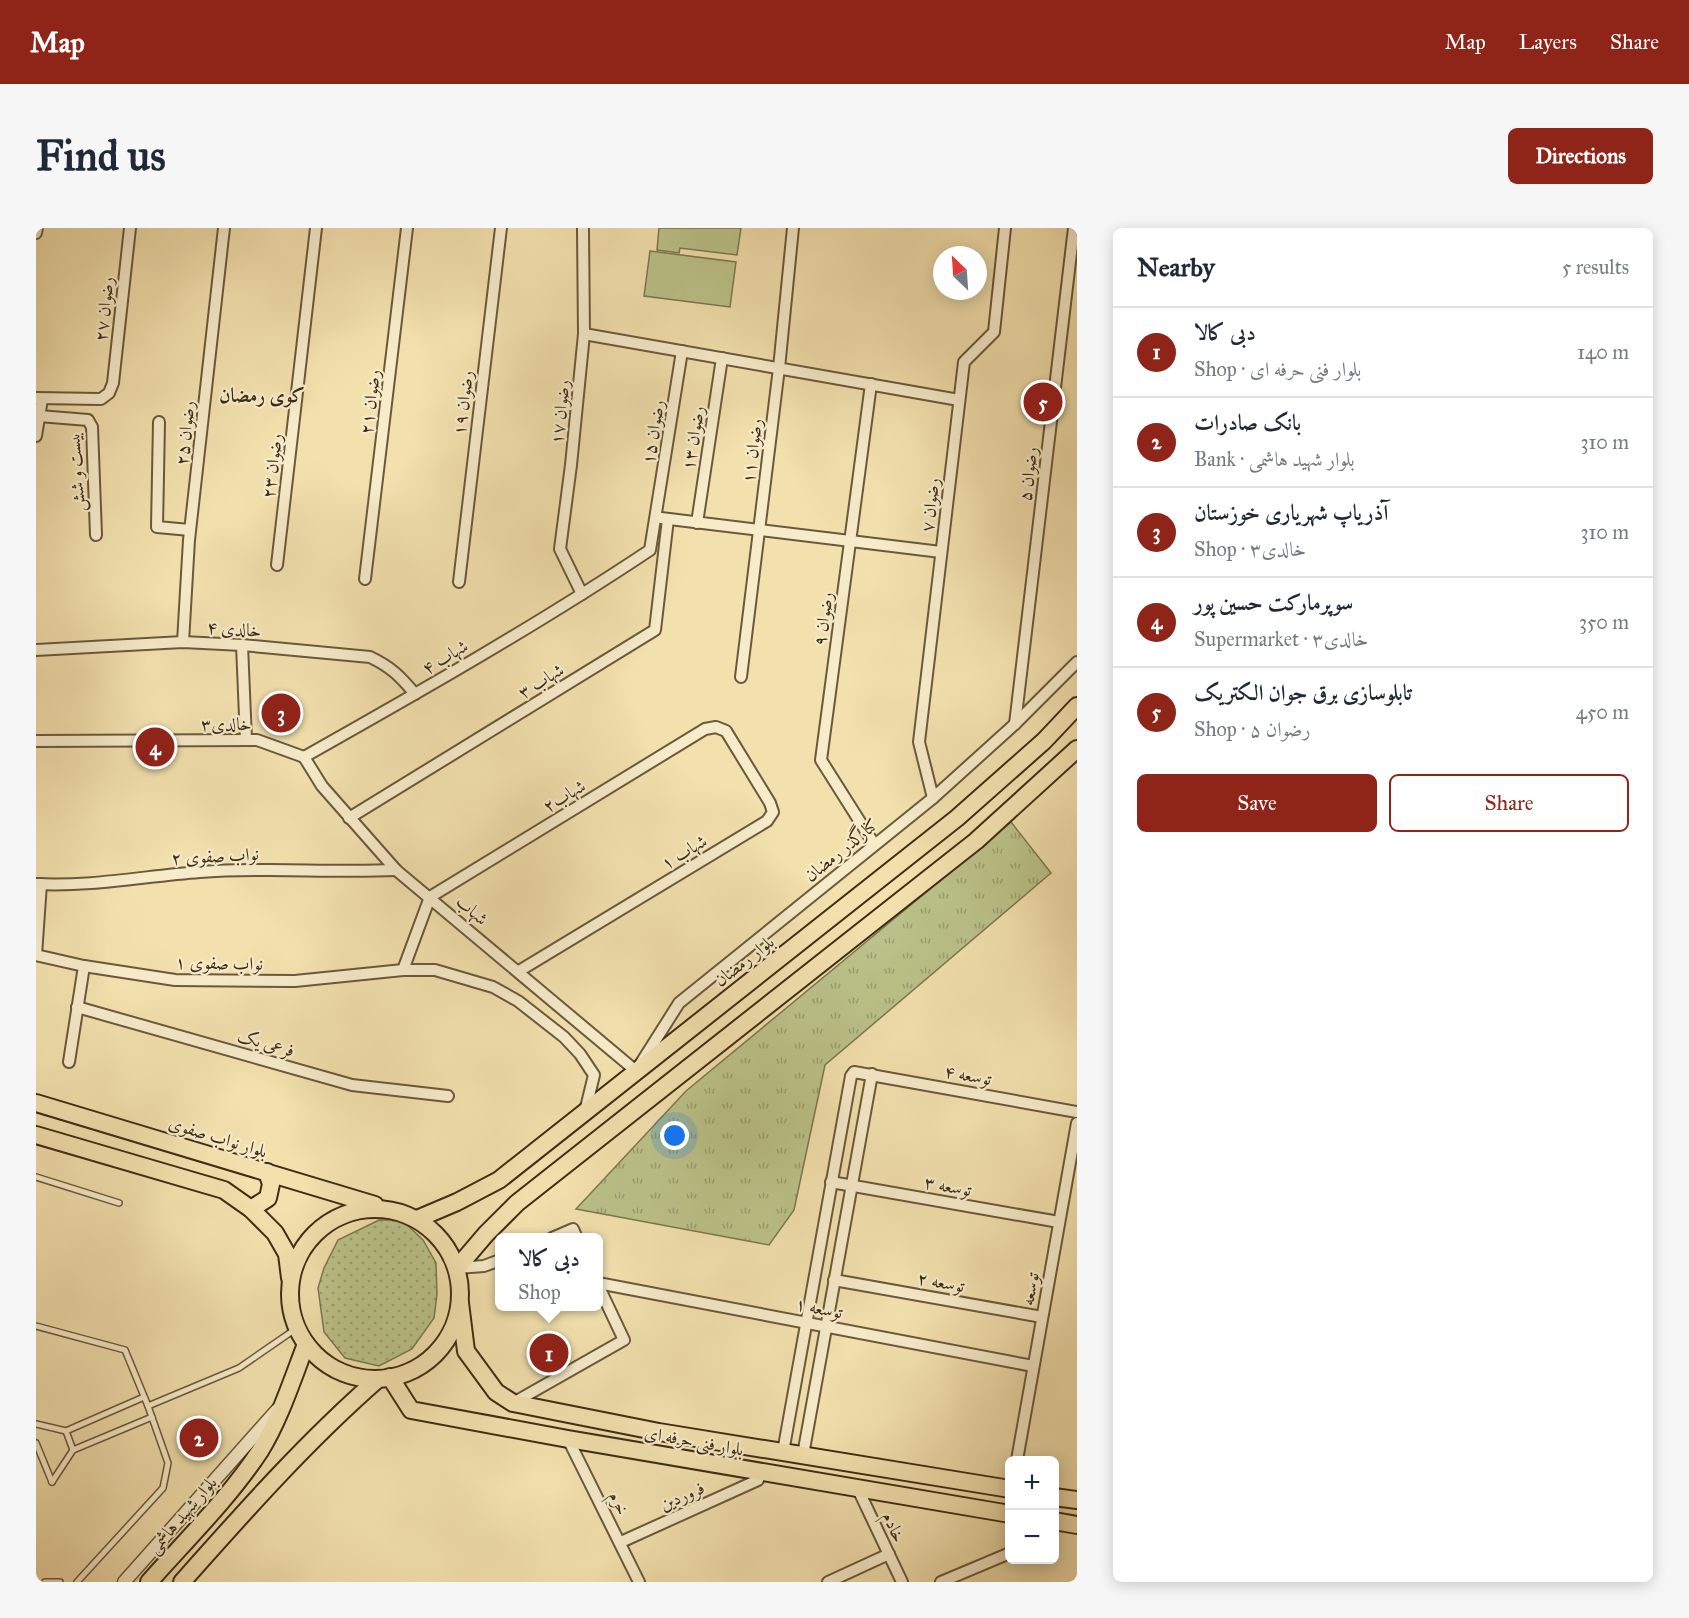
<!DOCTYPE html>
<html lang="en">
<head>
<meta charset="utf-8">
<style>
	:root { --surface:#fff; --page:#f6f6f7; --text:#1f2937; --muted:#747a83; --line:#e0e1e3; --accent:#8f2418 }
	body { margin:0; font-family:"IM FELL Great Primer",Amiri,serif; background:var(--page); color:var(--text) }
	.controls { position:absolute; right:18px; bottom:18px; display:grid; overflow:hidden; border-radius:9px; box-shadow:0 3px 15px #0003 }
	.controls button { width:54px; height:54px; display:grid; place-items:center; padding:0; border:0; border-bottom:2px solid var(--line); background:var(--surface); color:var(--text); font:30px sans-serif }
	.compass { position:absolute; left:897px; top:18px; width:54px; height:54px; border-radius:50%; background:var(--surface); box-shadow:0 3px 15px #0003; rotate:335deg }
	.you { position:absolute; left:639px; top:908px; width:21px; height:21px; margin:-15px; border:4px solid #fff; border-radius:50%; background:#1a73e8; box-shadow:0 0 0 9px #1a73e833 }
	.badge { display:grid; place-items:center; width:39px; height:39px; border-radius:50%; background:var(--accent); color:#fff; font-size:20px; font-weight:700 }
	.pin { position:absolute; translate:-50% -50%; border:3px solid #fff; box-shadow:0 2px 6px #0006 }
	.popup { position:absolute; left:459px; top:1005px; width:108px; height:78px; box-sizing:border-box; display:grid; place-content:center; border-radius:9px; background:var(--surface); filter:drop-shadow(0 2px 4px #0005); font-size:20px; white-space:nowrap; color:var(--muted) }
	.popup b { font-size:22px; color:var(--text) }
	.popup::after { content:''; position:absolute; left:50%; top:100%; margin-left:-12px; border:12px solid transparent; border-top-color:var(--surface) }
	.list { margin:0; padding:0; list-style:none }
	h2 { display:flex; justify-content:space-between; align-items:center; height:78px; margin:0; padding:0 24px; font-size:26px }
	h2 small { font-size:20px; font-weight:400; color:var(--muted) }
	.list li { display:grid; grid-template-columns:39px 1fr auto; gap:18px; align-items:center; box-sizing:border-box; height:90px; padding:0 24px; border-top:2px solid var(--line) }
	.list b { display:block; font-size:22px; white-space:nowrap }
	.list p { margin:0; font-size:20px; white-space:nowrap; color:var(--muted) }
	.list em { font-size:20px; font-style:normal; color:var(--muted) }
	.actions { display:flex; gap:12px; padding:18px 24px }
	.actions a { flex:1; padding:14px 0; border:2px solid var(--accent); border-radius:9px; text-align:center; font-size:21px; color:var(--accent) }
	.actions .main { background:var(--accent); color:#fff }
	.map { position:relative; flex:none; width:1041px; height:1354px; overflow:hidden; border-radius:9px }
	header { display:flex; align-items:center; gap:36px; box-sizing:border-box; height:84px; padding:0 30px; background:var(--accent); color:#fff }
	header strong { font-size:28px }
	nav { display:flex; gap:33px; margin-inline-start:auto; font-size:21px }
	.intro { display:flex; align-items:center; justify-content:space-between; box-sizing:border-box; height:144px; padding:0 36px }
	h1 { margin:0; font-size:42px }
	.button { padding:15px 27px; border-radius:9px; background:var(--accent); color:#fff; font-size:21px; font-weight:700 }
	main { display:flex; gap:36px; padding:0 36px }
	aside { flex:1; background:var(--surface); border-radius:9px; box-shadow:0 3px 15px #0003 }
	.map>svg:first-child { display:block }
	.grass { fill:url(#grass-dots); stroke:#7c7750; stroke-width:1.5 }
	.park { fill:url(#park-tufts); stroke:#7c7750; stroke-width:1.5 }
	.garden { fill:#bbc289; stroke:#7c7750; stroke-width:1.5 }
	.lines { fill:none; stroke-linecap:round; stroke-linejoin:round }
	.service-casing { stroke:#6a593c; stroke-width:8 }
	.minor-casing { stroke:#6a593c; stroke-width:14 }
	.tertiary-casing { stroke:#6a593c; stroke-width:15 }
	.primary-casing { stroke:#3d2c16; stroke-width:20 }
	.service { stroke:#f7ebca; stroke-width:5 }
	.minor { stroke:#f7ebca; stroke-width:10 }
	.tertiary { stroke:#f7ebca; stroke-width:12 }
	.primary { stroke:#f2e0ad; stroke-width:16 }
	.labels { text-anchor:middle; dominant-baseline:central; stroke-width:4.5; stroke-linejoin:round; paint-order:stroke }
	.street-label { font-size:18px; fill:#3d2c16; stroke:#f7ebca }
	.neighbourhood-label { font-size:20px; font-weight:bold; fill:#3d2c16; stroke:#f7ebca }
</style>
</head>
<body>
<header>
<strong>Map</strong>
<nav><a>Map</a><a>Layers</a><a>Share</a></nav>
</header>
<div class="intro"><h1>Find us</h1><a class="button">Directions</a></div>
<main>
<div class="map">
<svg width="1041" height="1354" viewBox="0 0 1041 1354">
	<defs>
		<pattern id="grass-dots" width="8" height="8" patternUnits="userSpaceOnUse" patternTransform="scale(1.5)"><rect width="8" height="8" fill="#bbc289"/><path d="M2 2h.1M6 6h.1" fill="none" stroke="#999e6f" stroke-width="1.8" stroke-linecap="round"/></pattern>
		<pattern id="park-tufts" width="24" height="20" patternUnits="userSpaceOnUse" patternTransform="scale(1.5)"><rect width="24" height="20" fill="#bbc289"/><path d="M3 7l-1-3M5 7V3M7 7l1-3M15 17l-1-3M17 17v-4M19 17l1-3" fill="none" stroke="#999e6f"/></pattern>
	</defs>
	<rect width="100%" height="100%" fill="#f2e0ad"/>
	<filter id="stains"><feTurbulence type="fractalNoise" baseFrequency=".00333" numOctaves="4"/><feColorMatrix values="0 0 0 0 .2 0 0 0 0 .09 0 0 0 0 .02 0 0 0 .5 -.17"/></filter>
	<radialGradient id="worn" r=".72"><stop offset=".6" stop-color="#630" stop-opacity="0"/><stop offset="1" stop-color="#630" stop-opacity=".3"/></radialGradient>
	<path class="grass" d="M343 992H366L387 1012 400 1035 401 1066 398 1090 376 1121 343 1138 309 1130 288 1104 282 1060 288 1040 302 1012Z"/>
	<path class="park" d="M975 594 1015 645 789 837 758 982 733 1017 540 981 650 863Z"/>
	<g class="garden">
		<path d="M623 0H705L701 27 644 20 643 25 621 22Z"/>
		<path d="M614 23 700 34 694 79 608 68Z"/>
	</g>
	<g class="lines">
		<defs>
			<g id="service">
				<path d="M0 949 83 975"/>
				<path d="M0 1098 89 1122 112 1178 132 1235 127 1260 41 1354"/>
				<path d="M112 1178 203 1140 261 1100"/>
				<path d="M0 1196 30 1203 108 1169"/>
				<path d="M30 1203 37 1222"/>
				<path d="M0 1215 16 1254"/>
				<path d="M16 1254 37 1222 116 1189"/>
				<path d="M9 1354H24"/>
			</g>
			<g id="minor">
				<path d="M0 5 1 0"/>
				<path d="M548 106 923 172"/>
				<path d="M835 156 785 532 838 616"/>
				<path d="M0 170 65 171 73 165 77 155 94 0"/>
				<path d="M3 188 52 192 56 199 60 307"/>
				<path d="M123 194 121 299 154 302"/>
				<path d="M0 208 6 171"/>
				<path d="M625 290 905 324"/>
				<path d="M661 295 686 130"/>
				<path d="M241 337 280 0"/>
				<path d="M329 351 371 0"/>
				<path d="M423 354 465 0"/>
				<path d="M546 366 524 321 535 237 548 106 547 0"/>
				<path d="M147 414 153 312 188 0"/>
				<path d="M206 417 210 512"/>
				<path d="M0 422 147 414 206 417 334 429C355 439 364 448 379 466"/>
				<path d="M705 449 743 140 757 0"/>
				<path d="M979 496 1038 0"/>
				<path d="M0 513 221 512 268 529"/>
				<path d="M268 529 286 558 360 642 600 843 643 775 897 570 979 496 1041 434"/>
				<path d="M268 529C385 463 503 396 614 322L646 123"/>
				<path d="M897 570 883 514 928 134 958 104 969 0"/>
				<path d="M313 590 619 402 632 291"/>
				<path d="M0 656C55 659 109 648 164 644 229 639 295 645 360 642"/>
				<path d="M0 727 48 738 139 752 259 753 367 742H399L457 759 482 773 528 809 544 826 558 847 549 884"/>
				<path d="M0 727 5 656"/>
				<path d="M367 742 394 669 669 501 680 499 690 503 734 575 737 584 731 593 483 743"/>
				<path d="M41 779 316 857 412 868"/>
				<path d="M33 834 48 738"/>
				<path d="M795 954 1023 994"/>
				<path d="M516 1010 537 1001 541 1010"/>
				<path d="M421 1040 448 1038 464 1032"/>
				<path d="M798 1052 1006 1089"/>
				<path d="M562 1055 997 1138"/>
				<path d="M477 1175 588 1112 562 1057"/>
				<path d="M532 1211 603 1354"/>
				<path d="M747 1224 815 848 818 844 1041 884"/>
				<path d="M767 1227 836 846"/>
				<path d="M981 1232 1041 895"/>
				<path d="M821 1259 866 1354"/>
				<path d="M585 1314 722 1252"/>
				<path d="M792 1354 853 1326"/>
				<path d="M905 1354 974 1325"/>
			</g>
			<path id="tertiary" d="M88 1354 241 1182"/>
			<g id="primary">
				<path d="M0 875 339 977"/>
				<path d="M0 907 188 962 215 981 239 1005 251 1026 254 1050"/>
				<path d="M215 981 232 970 235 956 231 944"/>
				<circle cx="339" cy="1066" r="85"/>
				<path d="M381 991 421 974 463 952 921 590 1008 513 1041 478"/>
				<path d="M421 1040 450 1006 481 975 940 613 1041 521"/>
				<path d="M424 1075 430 1123 460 1164 477 1175 623 1204 974 1261"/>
				<path d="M354 1149 375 1182 532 1211 974 1286"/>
				<path d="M1018 1269 1041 1272"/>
				<path d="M1018 1293 1041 1297"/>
				<path d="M113 1354C151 1311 193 1270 224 1223 243 1193 257 1150 270 1116"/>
				<path d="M146 1354C209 1283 271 1213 342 1151"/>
			</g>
		</defs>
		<use href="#service" class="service-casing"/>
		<use href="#minor" class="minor-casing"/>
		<use href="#tertiary" class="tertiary-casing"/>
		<use href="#primary" class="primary-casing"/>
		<use href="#service" class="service"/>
		<use href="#minor" class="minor"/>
		<use href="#tertiary" class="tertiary"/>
		<use href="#primary" class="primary"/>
	</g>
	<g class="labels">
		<g class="street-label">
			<text transform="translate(68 81) rotate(-84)">رضوان ۲۷</text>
			<text transform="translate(334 174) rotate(-83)">رضوان ۲۱</text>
			<text transform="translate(427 175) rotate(-83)">رضوان ۱۹</text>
			<text transform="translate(524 184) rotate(-84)">رضوان ۱۷</text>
			<text transform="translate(617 204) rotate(-81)">رضوان ۱۵</text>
			<text transform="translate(149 205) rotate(-84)">رضوان ۲۵</text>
			<text transform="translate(657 210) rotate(-81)">رضوان ۱۳</text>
			<text transform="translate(716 223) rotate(-83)">رضوان ۱۱</text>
			<text transform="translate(236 238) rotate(-83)">رضوان ۲۳</text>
			<text transform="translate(40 244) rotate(-94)">بیست و شش</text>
			<text transform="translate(992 246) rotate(-83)">رضوان ۵</text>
			<text transform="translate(894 277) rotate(-83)">رضوان ۷</text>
			<text transform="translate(787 391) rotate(-82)">رضوان ۹</text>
			<text transform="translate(198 401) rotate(4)">خالدی ۴</text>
			<text transform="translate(409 429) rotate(-31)">شهاب ۴</text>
			<text transform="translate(505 453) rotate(-32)">شهاب ۳</text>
			<text x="190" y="496">خالدی۳</text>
			<text transform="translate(528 568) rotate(-31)">شهاب۲</text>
			<text transform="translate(805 622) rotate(-39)">کنارگذر رمضان</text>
			<text transform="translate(648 624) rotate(-31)">شهاب ۱</text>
			<text transform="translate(179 628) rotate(-3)">نواب صفوی ۲</text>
			<text transform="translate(436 682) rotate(40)">شهاب</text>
			<text transform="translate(708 733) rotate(-38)">بلوار رمضان</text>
			<text transform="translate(183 735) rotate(1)">نواب صفوی ۱</text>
			<text transform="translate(230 815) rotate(16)">فرعی یک</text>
			<text transform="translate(932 847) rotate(10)">توسعه ۴</text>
			<text transform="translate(182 909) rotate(17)">بلوار نواب صفوی</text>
			<text transform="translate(912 958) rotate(10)">توسعه ۳</text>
			<text transform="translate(905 1054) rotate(10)">توسعه ۲</text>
			<text transform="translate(994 1061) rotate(-80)">توسعه</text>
			<text transform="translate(783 1080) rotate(11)">توسعه ۱</text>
			<text transform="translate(658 1213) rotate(10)">بلوار فنی حرفه ای</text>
			<text transform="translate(646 1268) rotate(-24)">فروردین</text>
			<text transform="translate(583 1275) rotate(63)">خرم</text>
			<text transform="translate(146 1287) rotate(-49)">بلوار شهید هاشمی</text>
			<text transform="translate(858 1299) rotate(65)">خادم</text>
		</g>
		<g class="neighbourhood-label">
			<text x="226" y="167">کوی رمضان</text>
		</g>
	</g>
	<rect width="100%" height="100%" filter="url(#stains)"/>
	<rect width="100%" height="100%" fill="url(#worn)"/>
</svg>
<div class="controls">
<button>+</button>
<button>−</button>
</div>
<svg class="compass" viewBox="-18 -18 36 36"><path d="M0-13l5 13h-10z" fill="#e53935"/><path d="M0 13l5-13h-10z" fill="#747a83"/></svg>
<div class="you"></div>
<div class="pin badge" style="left:513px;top:1125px">1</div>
<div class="popup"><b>دبی کالا</b>Shop</div>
<div class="pin badge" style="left:163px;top:1210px">2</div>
<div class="pin badge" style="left:245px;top:485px">3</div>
<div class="pin badge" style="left:119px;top:519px">4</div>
<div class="pin badge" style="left:1007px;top:174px">5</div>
</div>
<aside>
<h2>Nearby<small>5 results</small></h2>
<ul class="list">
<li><span class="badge">1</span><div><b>دبی کالا</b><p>Shop · بلوار فنی حرفه ای</p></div><em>140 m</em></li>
<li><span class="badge">2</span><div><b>بانک صادرات</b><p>Bank · بلوار شهید هاشمی</p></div><em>310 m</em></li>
<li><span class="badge">3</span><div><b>آذریاپ شهریاری خوزستان</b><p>Shop · خالدی۳</p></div><em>310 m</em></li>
<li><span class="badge">4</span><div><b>سوپرمارکت حسین پور</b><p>Supermarket · خالدی۳</p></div><em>350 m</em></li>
<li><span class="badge">5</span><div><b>تابلوسازی برق جوان الکتریک</b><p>Shop · رضوان ۵</p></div><em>450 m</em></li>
</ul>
<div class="actions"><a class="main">Save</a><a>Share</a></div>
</aside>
</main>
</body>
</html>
